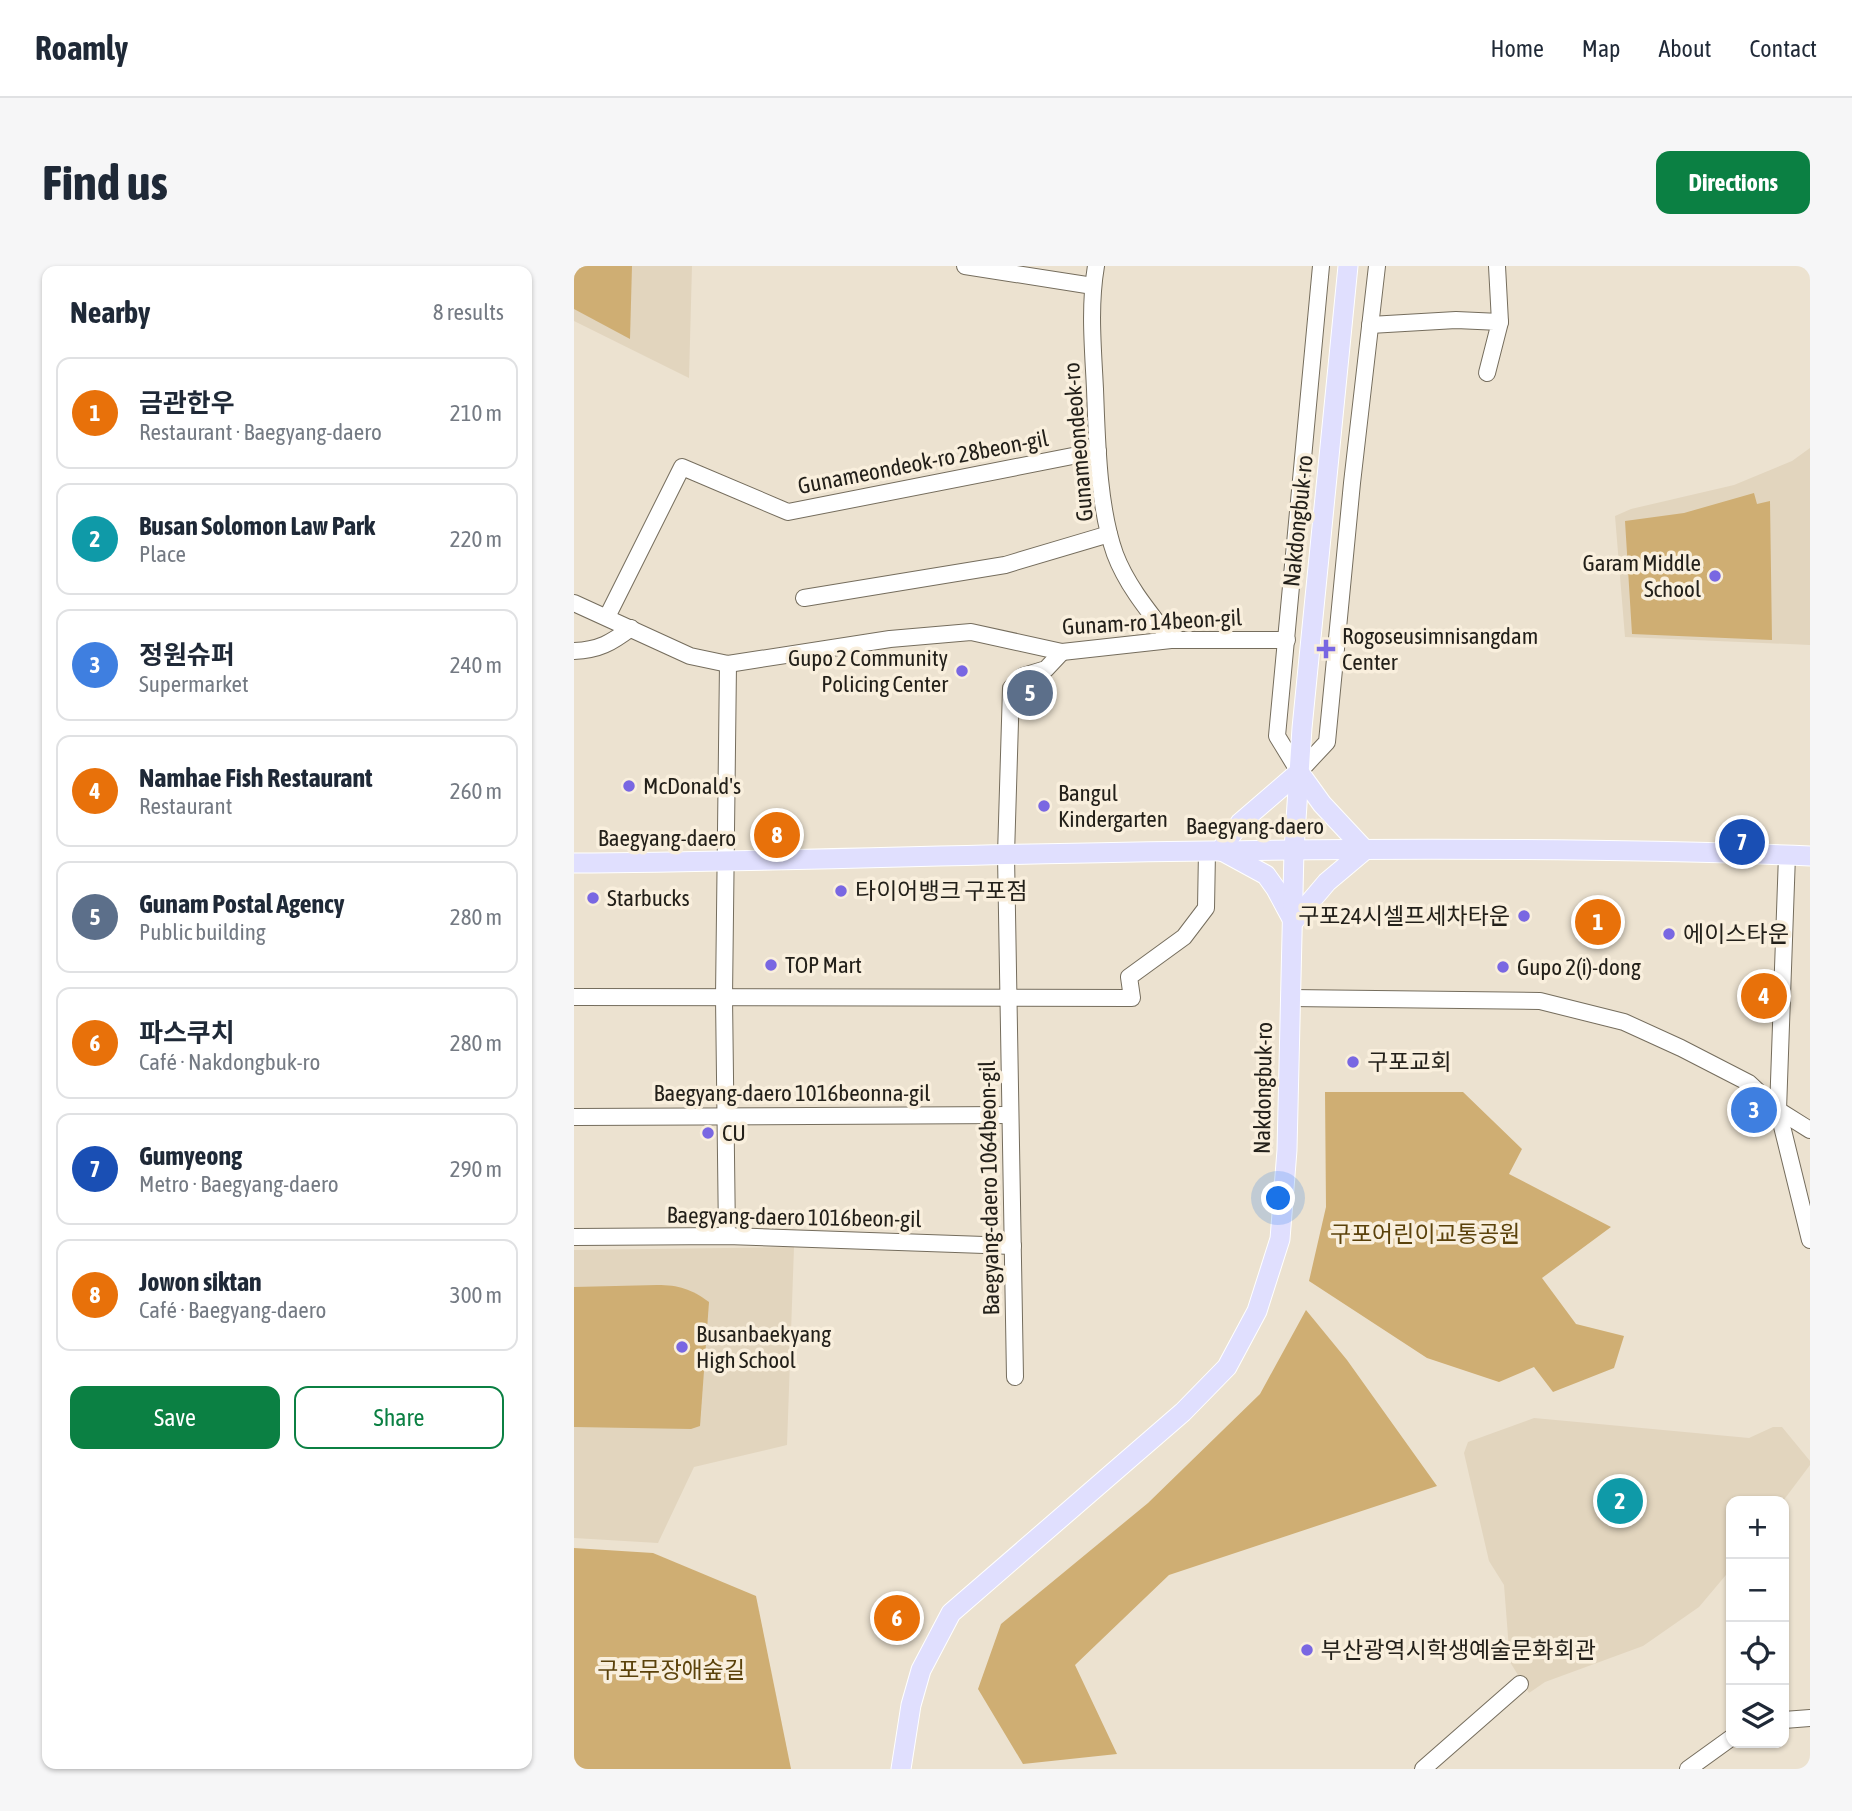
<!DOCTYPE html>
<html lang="en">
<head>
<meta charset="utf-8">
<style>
	:root { --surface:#fff; --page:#f6f6f7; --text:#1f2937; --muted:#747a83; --line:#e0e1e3; --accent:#0b8043 }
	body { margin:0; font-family:"Asap Condensed","Noto Sans KR",sans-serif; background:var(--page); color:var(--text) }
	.controls { position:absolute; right:21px; bottom:21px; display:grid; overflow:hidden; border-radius:14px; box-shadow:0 2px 5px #0004 }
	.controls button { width:63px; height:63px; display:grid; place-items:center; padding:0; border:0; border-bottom:2px solid var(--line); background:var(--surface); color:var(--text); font:35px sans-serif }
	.you { position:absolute; left:705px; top:933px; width:24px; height:24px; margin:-18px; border:5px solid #fff; border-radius:50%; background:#1a73e8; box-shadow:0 0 0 10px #1a73e833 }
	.badge { display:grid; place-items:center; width:46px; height:46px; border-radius:50%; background:var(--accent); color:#fff; font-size:23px; font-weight:700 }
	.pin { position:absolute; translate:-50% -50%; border:4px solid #fff; box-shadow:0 2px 7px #0006 }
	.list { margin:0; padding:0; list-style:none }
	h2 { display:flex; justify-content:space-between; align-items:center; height:91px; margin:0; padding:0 28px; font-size:30px }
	h2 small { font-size:23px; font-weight:400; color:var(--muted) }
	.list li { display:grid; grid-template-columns:46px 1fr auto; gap:21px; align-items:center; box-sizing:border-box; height:112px; margin:0 14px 14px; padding:0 14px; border:2px solid var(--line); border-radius:14px }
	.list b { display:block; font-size:26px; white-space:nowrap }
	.list p { margin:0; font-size:23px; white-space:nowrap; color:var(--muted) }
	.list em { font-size:23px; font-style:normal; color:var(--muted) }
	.actions { display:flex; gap:14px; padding:21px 28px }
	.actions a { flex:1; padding:16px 0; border:2px solid var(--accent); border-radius:14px; text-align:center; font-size:24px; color:var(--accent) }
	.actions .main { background:var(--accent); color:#fff }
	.icon { flex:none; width:38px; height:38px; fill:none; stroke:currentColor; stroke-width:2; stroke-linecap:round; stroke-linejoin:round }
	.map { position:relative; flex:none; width:1236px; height:1503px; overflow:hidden; border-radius:14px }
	header { display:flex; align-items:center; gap:42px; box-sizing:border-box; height:98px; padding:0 35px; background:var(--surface); border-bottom:2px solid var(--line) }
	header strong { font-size:33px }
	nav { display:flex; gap:38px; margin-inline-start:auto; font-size:24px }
	.intro { display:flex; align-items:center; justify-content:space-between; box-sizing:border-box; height:168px; padding:0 42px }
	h1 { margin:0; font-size:49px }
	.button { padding:18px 32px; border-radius:14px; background:var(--accent); color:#fff; font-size:24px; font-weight:700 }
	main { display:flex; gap:42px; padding:0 42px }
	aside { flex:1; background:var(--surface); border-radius:14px; box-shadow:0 2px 5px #0004 }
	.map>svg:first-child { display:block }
	.built { fill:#e2d5be }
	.green { fill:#cfae73 }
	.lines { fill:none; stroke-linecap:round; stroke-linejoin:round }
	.minor-casing { stroke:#756d5d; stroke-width:18 }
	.major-casing { stroke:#fff; stroke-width:21 }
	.minor { stroke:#fff; stroke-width:16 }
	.major { stroke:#e0dffe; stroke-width:19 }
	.poi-dot { fill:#7967e2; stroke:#f9efdd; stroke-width:2.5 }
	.labels { text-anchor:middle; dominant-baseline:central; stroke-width:7; stroke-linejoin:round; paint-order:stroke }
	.street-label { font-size:23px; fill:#23201a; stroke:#f9efdd }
	.poi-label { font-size:23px; fill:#23201a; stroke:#f9efdd; text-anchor:start }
	.park-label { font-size:23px; fill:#5b420b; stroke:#f9efdd }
</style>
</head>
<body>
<header>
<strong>Roamly</strong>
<nav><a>Home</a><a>Map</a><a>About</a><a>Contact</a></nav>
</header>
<div class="intro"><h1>Find us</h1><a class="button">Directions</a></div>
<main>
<aside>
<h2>Nearby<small>8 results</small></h2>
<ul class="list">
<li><span class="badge" style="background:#e8710a">1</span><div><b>금관한우</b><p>Restaurant · Baegyang-daero</p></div><em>210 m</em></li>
<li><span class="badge" style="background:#0f9aa8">2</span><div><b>Busan Solomon Law Park</b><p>Place</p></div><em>220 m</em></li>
<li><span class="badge" style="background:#3f7fe0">3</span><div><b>정원슈퍼</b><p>Supermarket</p></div><em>240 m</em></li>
<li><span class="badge" style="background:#e8710a">4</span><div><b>Namhae Fish Restaurant</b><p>Restaurant</p></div><em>260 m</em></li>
<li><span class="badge" style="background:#5c6f8a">5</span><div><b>Gunam Postal Agency</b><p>Public building</p></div><em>280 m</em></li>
<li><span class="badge" style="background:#e8710a">6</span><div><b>파스쿠치</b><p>Café · Nakdongbuk-ro</p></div><em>280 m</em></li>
<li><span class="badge" style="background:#1a4fb4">7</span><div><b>Gumyeong</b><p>Metro · Baegyang-daero</p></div><em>290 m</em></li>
<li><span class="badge" style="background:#e8710a">8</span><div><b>Jowon siktan</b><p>Café · Baegyang-daero</p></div><em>300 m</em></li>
</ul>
<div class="actions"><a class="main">Save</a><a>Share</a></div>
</aside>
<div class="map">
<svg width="1236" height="1503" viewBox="0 0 1236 1503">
	<rect width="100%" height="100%" fill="#ece2d0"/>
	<g class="built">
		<path d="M0 0H118L115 112 0 55Z"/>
		<path d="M1236 182V379L1051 371 1041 250 1057 243 1160 219 1218 195Z"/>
		<path d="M220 981 213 1179 120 1201 84 1277 0 1272V984Z"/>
		<path d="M960 1152 1175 1172 1199 1161H1208L1236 1195V1199L1209 1235H1157V1303L1125 1341 1069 1380 971 1416 955 1427 936 1396 930 1319 915 1295 890 1187 894 1176Z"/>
	</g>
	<g class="green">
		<path d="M0 0H58L56 73 0 43Z"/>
		<path d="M1180 227 1183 238 1196 235 1198 374 1058 368 1051 255 1110 247Z"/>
		<path d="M751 826H889L948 883 935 908 1037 961 968 1012 1002 1058 1050 1070 1040 1102 979 1126 960 1101 925 1116 853 1092 735 1015 752 941Z"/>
		<path d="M83 1019C105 1019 117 1023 135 1036L126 1160 117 1163 0 1161V1021Z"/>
		<path d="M732 1044 773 1094 863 1220 595 1309 501 1399 543 1488 449 1498 404 1423 427 1358 574 1237 686 1128Z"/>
		<path d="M0 1282 79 1287 182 1330 217 1503H0Z"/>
	</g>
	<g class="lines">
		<defs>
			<g id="minor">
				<path d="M391 0 519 20"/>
				<path d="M522 0C515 41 519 82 521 123 523 175 524 240 541 288 553 320 576 347 597 374"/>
				<path d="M747 0 703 470 725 506 753 476 778 217 803 0"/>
				<path d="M923 0 926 56"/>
				<path d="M796 59 882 54 926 56 913 107"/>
				<path d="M230 332 431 299 535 268"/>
				<path d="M0 337 116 390 154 398 316 373 397 366 488 386 597 374H713"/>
				<path d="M33 351 108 201 214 246 524 185"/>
				<path d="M0 385C25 384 37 377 57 362"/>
				<path d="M1213 589 1204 844 1236 974"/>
				<path d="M0 731 558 732 555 711 610 671 632 642 633 585"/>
				<path d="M716 732 966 735 1050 756 1107 782 1175 817 1204 844 1236 864"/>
				<path d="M0 851 436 849"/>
				<path d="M153 970 150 731 154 398"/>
				<path d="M0 971 153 970 439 980"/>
				<path d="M441 1111 432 589 437 422 449 410 472 403 488 386"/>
				<path d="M1210 1454 1236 1452"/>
				<path d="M849 1503 946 1418"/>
				<path d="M1114 1503 1157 1472"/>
			</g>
			<g id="major">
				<path d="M725 506 748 538 791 584"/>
				<path d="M646 585 666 557 725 506"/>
				<path d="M648 585 692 609 702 623 717 651"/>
				<path d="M0 597C211 596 422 587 634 585 834 582 1036 582 1236 590"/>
				<path d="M720 655 753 616 791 584"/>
				<path d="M327 1503 337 1439 347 1404 377 1347 609 1146 653 1101 683 1045 706 973 713 884 720 584 728 462 774 0"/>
			</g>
		</defs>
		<use href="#minor" class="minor-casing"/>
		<use href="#major" class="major-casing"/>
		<use href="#minor" class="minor"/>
		<use href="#major" class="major"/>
	</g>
	<g class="poi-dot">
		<circle cx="1141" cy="310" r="7"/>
		<path d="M748.5 372.5h7v7h7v7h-7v7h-7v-7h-7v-7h7z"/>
		<circle cx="388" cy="405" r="7"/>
		<circle cx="55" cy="520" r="7"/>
		<circle cx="470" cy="540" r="7"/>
		<circle cx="267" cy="625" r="7"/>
		<circle cx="19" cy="632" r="7"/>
		<circle cx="950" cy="650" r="7"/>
		<circle cx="1095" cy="668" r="7"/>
		<circle cx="197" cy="699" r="7"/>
		<circle cx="929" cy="701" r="7"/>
		<circle cx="779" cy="796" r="7"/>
		<circle cx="134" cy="867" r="7"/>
		<circle cx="108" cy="1081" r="7"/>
		<circle cx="733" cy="1384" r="7"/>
	</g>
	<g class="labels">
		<g class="street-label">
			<text transform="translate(504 176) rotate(-95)">Gunameondeok-ro</text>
			<text transform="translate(349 196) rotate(-11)">Gunameondeok-ro 28beon-gil</text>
			<text transform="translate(724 255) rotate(-84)">Nakdongbuk-ro</text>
			<text transform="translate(578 356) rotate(-3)">Gunam-ro 14beon-gil</text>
			<text x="681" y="560">Baegyang-daero</text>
			<text x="93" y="572">Baegyang-daero</text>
			<text transform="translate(689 822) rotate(-89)">Nakdongbuk-ro</text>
			<text x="218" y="827">Baegyang-daero 1016beonna-gil</text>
			<text transform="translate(415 922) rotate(-91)">Baegyang-daero 1064beon-gil</text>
			<text transform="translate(220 951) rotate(1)">Baegyang-daero 1016beon-gil</text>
		</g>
		<g class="poi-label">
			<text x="1127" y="297" text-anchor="end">Garam Middle<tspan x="1127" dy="26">School</tspan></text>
			<text x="768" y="370">Rogoseusimnisangdam<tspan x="768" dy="26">Center</tspan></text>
			<text x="374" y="392" text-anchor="end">Gupo 2 Community<tspan x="374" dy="26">Policing Center</tspan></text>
			<text x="69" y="520">McDonald's</text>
			<text x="484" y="527">Bangul<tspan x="484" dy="26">Kindergarten</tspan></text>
			<text x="281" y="625">타이어뱅크 구포점</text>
			<text x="33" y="632">Starbucks</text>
			<text x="936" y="650" text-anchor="end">구포24시셀프세차타운</text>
			<text x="1109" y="668">에이스타운</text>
			<text x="211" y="699">TOP Mart</text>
			<text x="943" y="701">Gupo 2(i)-dong</text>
			<text x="793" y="796">구포교회</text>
			<text x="148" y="867">CU</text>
			<text x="122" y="1068">Busanbaekyang<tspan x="122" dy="26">High School</tspan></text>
			<text x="747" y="1384">부산광역시학생예술문화회관</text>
		</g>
		<g class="park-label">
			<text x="851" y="968">구포어린이교통공원</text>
			<text x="97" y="1404">구포무장애숲길</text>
		</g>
	</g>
</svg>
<div class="controls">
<button>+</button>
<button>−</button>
<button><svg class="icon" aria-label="locate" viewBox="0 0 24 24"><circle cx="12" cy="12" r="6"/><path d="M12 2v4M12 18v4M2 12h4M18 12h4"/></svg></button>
<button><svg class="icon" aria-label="layers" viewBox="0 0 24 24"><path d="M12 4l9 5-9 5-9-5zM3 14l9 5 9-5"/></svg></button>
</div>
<div class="you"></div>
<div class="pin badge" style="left:1024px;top:656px;background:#e8710a">1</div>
<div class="pin badge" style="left:1046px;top:1235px;background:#0f9aa8">2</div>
<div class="pin badge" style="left:1180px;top:844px;background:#3f7fe0">3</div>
<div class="pin badge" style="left:1190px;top:730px;background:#e8710a">4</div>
<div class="pin badge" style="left:456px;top:427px;background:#5c6f8a">5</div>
<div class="pin badge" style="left:323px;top:1352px;background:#e8710a">6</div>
<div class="pin badge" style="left:1168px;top:576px;background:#1a4fb4">7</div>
<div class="pin badge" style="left:203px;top:569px;background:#e8710a">8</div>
</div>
</main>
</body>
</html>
